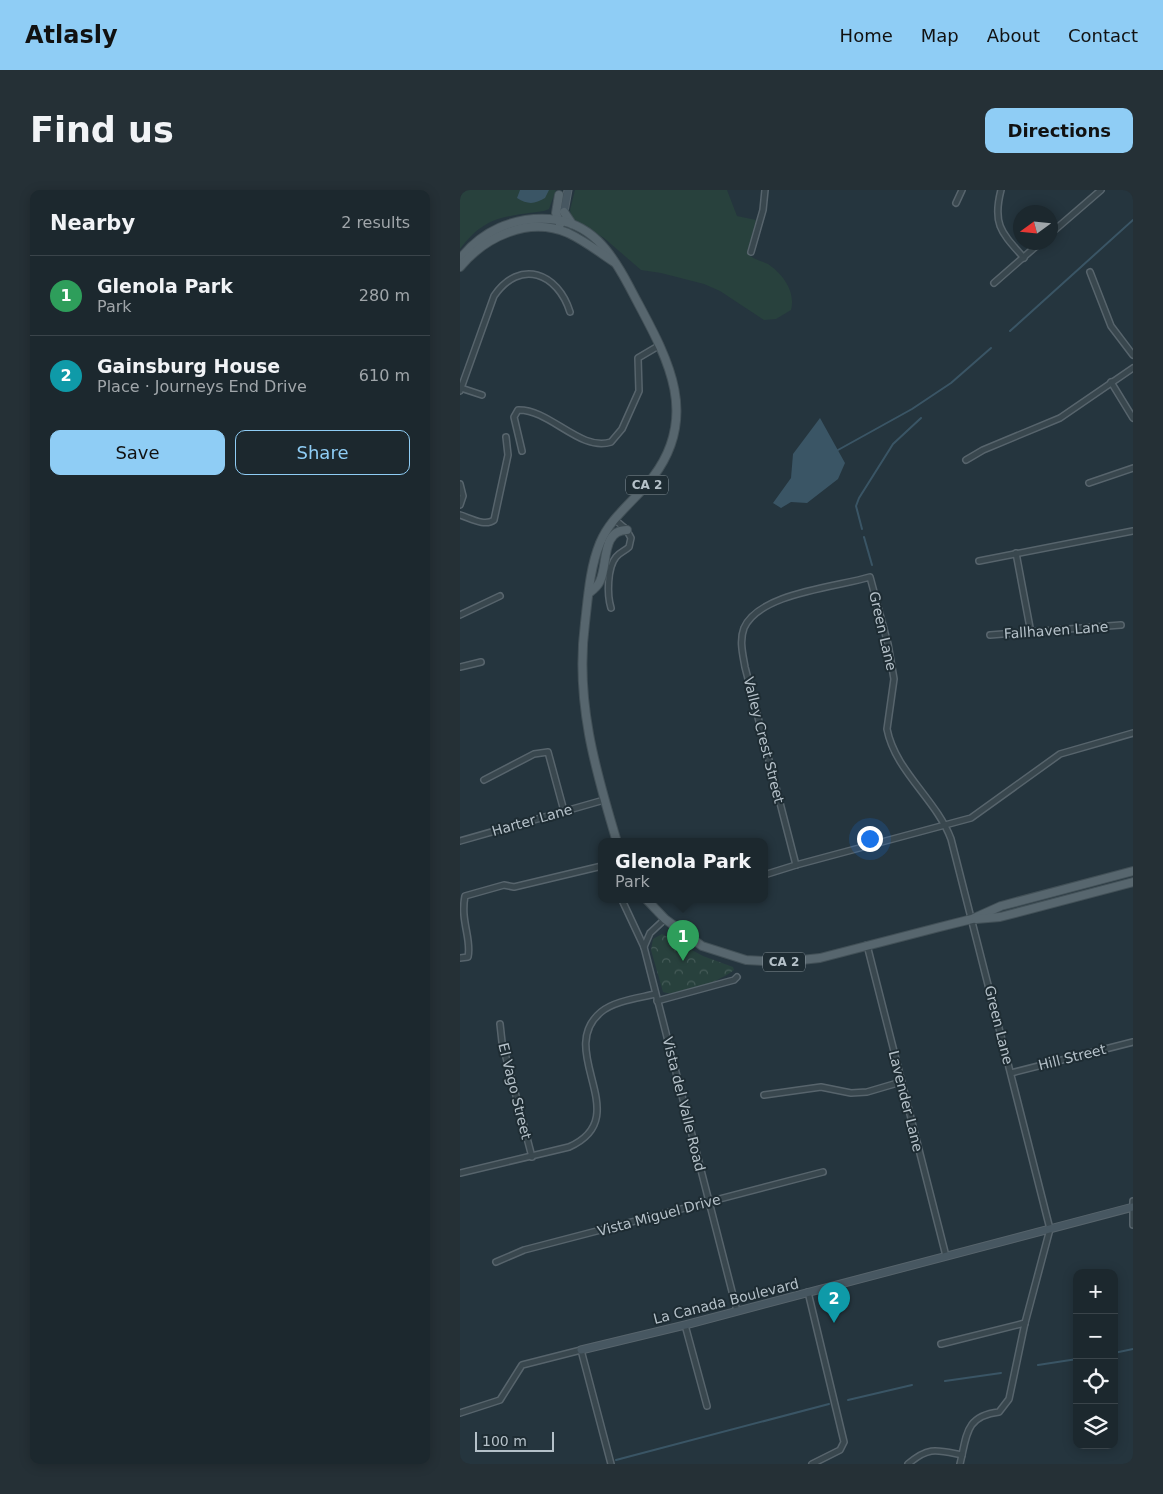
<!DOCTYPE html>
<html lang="en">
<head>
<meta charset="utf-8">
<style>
	:root { --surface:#1c282e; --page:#253036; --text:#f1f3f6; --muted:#a0a6aa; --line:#3a444a; --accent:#8fcdf5 }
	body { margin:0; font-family:"DejaVu Sans",sans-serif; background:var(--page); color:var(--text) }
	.controls { position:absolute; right:15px; bottom:15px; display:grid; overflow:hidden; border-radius:10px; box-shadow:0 2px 12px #0003 }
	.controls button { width:45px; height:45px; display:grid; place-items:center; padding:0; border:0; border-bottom:1px solid var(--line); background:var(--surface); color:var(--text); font:25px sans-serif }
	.compass { position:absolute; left:553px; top:15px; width:45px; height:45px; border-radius:50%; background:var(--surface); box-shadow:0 2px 12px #0003; rotate:255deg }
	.scale { position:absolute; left:15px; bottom:12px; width:79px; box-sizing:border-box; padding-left:5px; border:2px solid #b5c1c9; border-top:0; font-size:14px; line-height:18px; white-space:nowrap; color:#b5c1c9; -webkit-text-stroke:4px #1e2c33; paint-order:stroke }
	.you { position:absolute; left:409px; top:648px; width:18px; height:18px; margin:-12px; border:4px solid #fff; border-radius:50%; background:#1a73e8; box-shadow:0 0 0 8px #1a73e833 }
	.badge { display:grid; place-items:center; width:32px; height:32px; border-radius:50%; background:var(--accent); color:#fff; font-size:16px; font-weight:700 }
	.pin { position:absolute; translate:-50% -41px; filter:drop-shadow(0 1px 2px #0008) }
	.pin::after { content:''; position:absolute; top:26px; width:18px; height:15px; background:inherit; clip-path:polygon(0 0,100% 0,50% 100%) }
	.popup { position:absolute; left:138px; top:648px; width:170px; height:65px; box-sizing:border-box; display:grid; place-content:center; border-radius:10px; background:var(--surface); filter:drop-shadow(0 1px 4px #0005); font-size:16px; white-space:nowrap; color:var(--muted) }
	.popup b { font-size:19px; color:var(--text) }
	.popup::after { content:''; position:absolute; left:50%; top:100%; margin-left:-10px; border:10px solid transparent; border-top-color:var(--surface) }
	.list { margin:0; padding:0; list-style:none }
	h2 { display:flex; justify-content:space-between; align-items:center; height:65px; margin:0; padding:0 20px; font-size:21px }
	h2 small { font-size:16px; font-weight:400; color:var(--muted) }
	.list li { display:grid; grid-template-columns:32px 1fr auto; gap:15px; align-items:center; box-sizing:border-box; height:80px; padding:0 20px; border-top:1px solid var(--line) }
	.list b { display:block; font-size:19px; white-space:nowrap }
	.list p { margin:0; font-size:16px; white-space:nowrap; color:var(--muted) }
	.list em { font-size:16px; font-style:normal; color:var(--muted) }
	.actions { display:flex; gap:10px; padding:15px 20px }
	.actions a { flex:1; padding:11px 0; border:1px solid var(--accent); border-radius:10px; text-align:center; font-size:18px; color:var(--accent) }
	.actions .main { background:var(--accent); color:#111 }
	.icon { flex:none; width:28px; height:28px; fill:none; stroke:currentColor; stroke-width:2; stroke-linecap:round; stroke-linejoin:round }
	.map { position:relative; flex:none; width:673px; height:1274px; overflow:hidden; border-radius:10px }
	header { display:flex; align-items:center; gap:30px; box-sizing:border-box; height:70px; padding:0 25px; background:var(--accent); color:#111 }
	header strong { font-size:24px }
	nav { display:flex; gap:28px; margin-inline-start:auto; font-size:18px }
	.intro { display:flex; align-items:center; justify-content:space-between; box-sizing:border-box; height:120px; padding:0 30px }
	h1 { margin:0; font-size:35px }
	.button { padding:12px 22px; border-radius:10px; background:var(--accent); color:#111; font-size:18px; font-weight:700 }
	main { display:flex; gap:30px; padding:0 30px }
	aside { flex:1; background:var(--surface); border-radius:10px; box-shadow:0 2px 12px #0003 }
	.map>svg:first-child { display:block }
	.grass { fill:#28413d }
	.park { fill:url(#park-crowns) }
	.water { fill:#3a5565 }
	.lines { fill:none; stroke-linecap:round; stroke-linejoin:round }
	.stream { stroke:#3a5565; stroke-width:2 }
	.street-casing { stroke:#57646c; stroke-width:8 }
	.secondary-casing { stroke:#57646c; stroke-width:9 }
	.primary-casing { stroke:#425057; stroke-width:10 }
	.street { stroke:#39474e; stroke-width:5 }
	.secondary { stroke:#475761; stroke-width:7 }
	.primary { stroke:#57666e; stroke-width:8 }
	.labels { text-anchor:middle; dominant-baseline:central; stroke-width:4; stroke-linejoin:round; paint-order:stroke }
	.shield { fill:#1e2c33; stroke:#88949c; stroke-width:1 }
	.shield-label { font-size:12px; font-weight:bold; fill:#b5c1c9 }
	.street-label { font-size:14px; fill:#b5c1c9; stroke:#1e2c33 }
</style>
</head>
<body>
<header>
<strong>Atlasly</strong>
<nav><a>Home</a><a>Map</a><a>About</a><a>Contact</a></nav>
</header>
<div class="intro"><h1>Find us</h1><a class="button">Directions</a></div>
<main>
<aside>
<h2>Nearby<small>2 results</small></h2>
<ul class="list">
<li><span class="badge" style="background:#2e9e5b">1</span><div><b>Glenola Park</b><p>Park</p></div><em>280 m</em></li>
<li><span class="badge" style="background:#0f9aa8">2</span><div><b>Gainsburg House</b><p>Place · Journeys End Drive</p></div><em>610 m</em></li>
</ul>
<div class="actions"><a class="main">Save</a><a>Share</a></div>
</aside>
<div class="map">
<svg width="673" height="1274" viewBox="0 0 673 1274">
	<defs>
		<pattern id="park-crowns" width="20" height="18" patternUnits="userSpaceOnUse" patternTransform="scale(1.25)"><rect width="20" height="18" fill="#28413d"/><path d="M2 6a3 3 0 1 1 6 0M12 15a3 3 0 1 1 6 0" fill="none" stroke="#455b58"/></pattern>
	</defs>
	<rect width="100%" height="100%" fill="#25353e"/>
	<g class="grass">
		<path d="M0 0H96L89 19 84 21C44 27 26 25 0 59Z"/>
		<path d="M115 0H267L277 26 296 30 287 63C294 70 300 70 308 74 323 84 336 102 331 120L316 129 304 130 260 101 244 94 201 83 181 80 144 48 112 29 110 20Z"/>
	</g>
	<path class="park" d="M202 744 243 766 273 777 274 780C260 791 220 808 203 802L191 760 193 749Z"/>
	<g class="water">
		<path d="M60 0H89L85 8C75 14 68 15 57 8Z"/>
		<path d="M360 228 385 273 378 289 347 313 331 312 321 318 313 313 331 288 333 264Z"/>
	</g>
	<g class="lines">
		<g class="stream">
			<path d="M550 141 673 30"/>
			<path d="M378 260 452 219 491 193 531 158"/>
			<path d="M402 339 396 316 399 308 433 254 461 228"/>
			<path d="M404 347 412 375"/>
			<path d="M654 1163 673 1159"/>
			<path d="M578 1175 617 1169"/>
			<path d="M485 1191 541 1183"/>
			<path d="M388 1210 452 1195"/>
			<path d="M156 1270 369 1214"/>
		</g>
		<defs>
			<g id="street">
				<path d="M541 0C532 35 542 43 564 68"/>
				<path d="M496 13 502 0"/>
				<path d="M590 44 641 0"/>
				<path d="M291 62 303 20 305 0"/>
				<path d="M630 82 651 136 673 165"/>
				<path d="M534 93 581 52"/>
				<path d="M651 192 673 228"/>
				<path d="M1 198 22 205"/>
				<path d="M0 201 34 106C60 68 98 83 110 122"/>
				<path d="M62 261 54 227 58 220C90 219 120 262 151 252L162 239 179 201 178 168 200 155"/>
				<path d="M506 270 523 260 600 228 673 178"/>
				<path d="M629 293 673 278"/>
				<path d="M0 294 3 306 0 315"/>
				<path d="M0 325C10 328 25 337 34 330L48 265 46 247"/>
				<path d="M556 363 571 443"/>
				<path d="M519 371 673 341"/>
				<path d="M151 418C147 405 147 378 156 367 160 362 165 361 169 357L171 348 166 339 154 329"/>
				<path d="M0 425 40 406"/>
				<path d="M530 445 661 435"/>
				<path d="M0 477 21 472"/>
				<path d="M24 590 74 564 88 562 104 621"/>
				<path d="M0 651 144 610"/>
				<path d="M336 675 285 477C283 465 279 451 284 438 299 403 377 397 410 387L428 454 434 489 427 539C435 581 476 609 491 649L590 1039 565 1133 549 1209 539 1222C505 1226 507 1245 500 1274"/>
				<path d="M304 685 336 675 511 628 600 564 673 543"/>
				<path d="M162 710 184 757 277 1121"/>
				<path d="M407 755 486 1066"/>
				<path d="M184 757 190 743 205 729"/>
				<path d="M0 768 8 767C12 749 0 731 5 706L44 695 54 697 142 676"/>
				<path d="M197 811 274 790 277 787"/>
				<path d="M40 834 42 852 72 967"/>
				<path d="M551 883 673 852"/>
				<path d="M304 905 361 897 391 903 407 902 441 892"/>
				<path d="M0 983 109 957C177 927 94 861 141 822 154 811 179 808 195 804"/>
				<path d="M673 1011V1035"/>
				<path d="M36 1072 64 1060 363 982"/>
				<path d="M348 1102 384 1252 380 1260 352 1274"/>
				<path d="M225 1135 247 1216"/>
				<path d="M481 1154 565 1133"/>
				<path d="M0 1223 40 1210 62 1175 121 1160 151 1274"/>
				<path d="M448 1274C469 1256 477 1260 502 1265"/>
			</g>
			<g id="secondary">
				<path d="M104 22 108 0"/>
				<path d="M121 1160 225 1135 673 1017"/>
			</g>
			<g id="primary">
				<path d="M99 5 96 23 100 34"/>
				<path d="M104 22 112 34"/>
				<path d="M0 69C22 41 53 27 89 29 131 32 151 62 169 96 201 158 244 220 193 287 176 310 151 326 140 353 130 377 128 407 125 433 115 510 135 579 157 652"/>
				<path d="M0 77C25 47 68 26 108 43 125 51 139 62 154 72"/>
				<path d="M129 403C133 400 138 396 140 391 148 375 141 340 167 340"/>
				<path d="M187 710 205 729 242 756 286 770 322 772 360 768 480 737 512 729 541 716 673 681"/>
				<path d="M516 729 540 727 673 692"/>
			</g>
		</defs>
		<use href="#street" class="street-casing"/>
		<use href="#secondary" class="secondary-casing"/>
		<use href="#primary" class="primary-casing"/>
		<use href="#street" class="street"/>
		<use href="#secondary" class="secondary"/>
		<use href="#primary" class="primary"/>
	</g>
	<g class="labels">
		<g class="shield">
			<rect x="166" y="285.5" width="42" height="19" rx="4"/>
			<rect x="303" y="762.5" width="42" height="19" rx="4"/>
		</g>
		<g class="shield-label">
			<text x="187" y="295">CA 2</text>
			<text x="324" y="772">CA 2</text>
		</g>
		<g class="street-label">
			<text transform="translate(596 440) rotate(-4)">Fallhaven Lane</text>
			<text transform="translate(423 441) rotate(77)">Green Lane</text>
			<text transform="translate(304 550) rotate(76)">Valley Crest Street</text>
			<text transform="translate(72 630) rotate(-16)">Harter Lane</text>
			<text transform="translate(539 835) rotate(76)">Green Lane</text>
			<text transform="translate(612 867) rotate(-14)">Hill Street</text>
			<text transform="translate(55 901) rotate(76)">El Vago Street</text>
			<text transform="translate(446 911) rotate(76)">Lavender Lane</text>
			<text transform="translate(224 914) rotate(76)">Vista del Valle Road</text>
			<text transform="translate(199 1025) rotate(-15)">Vista Miguel Drive</text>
			<text transform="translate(266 1111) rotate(-14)">La Canada Boulevard</text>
		</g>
	</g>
</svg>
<div class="controls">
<button>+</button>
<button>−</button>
<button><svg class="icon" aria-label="locate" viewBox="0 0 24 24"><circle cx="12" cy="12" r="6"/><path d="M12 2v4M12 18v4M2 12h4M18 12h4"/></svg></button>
<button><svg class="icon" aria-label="layers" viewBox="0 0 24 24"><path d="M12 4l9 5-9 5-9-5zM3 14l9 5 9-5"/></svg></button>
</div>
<svg class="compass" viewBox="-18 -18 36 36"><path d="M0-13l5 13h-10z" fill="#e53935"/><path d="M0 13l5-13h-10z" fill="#a0a6aa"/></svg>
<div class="scale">100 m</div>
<div class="you"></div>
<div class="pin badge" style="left:223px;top:771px;background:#2e9e5b">1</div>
<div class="popup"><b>Glenola Park</b>Park</div>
<div class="pin badge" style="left:374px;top:1133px;background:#0f9aa8">2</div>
</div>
</main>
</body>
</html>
